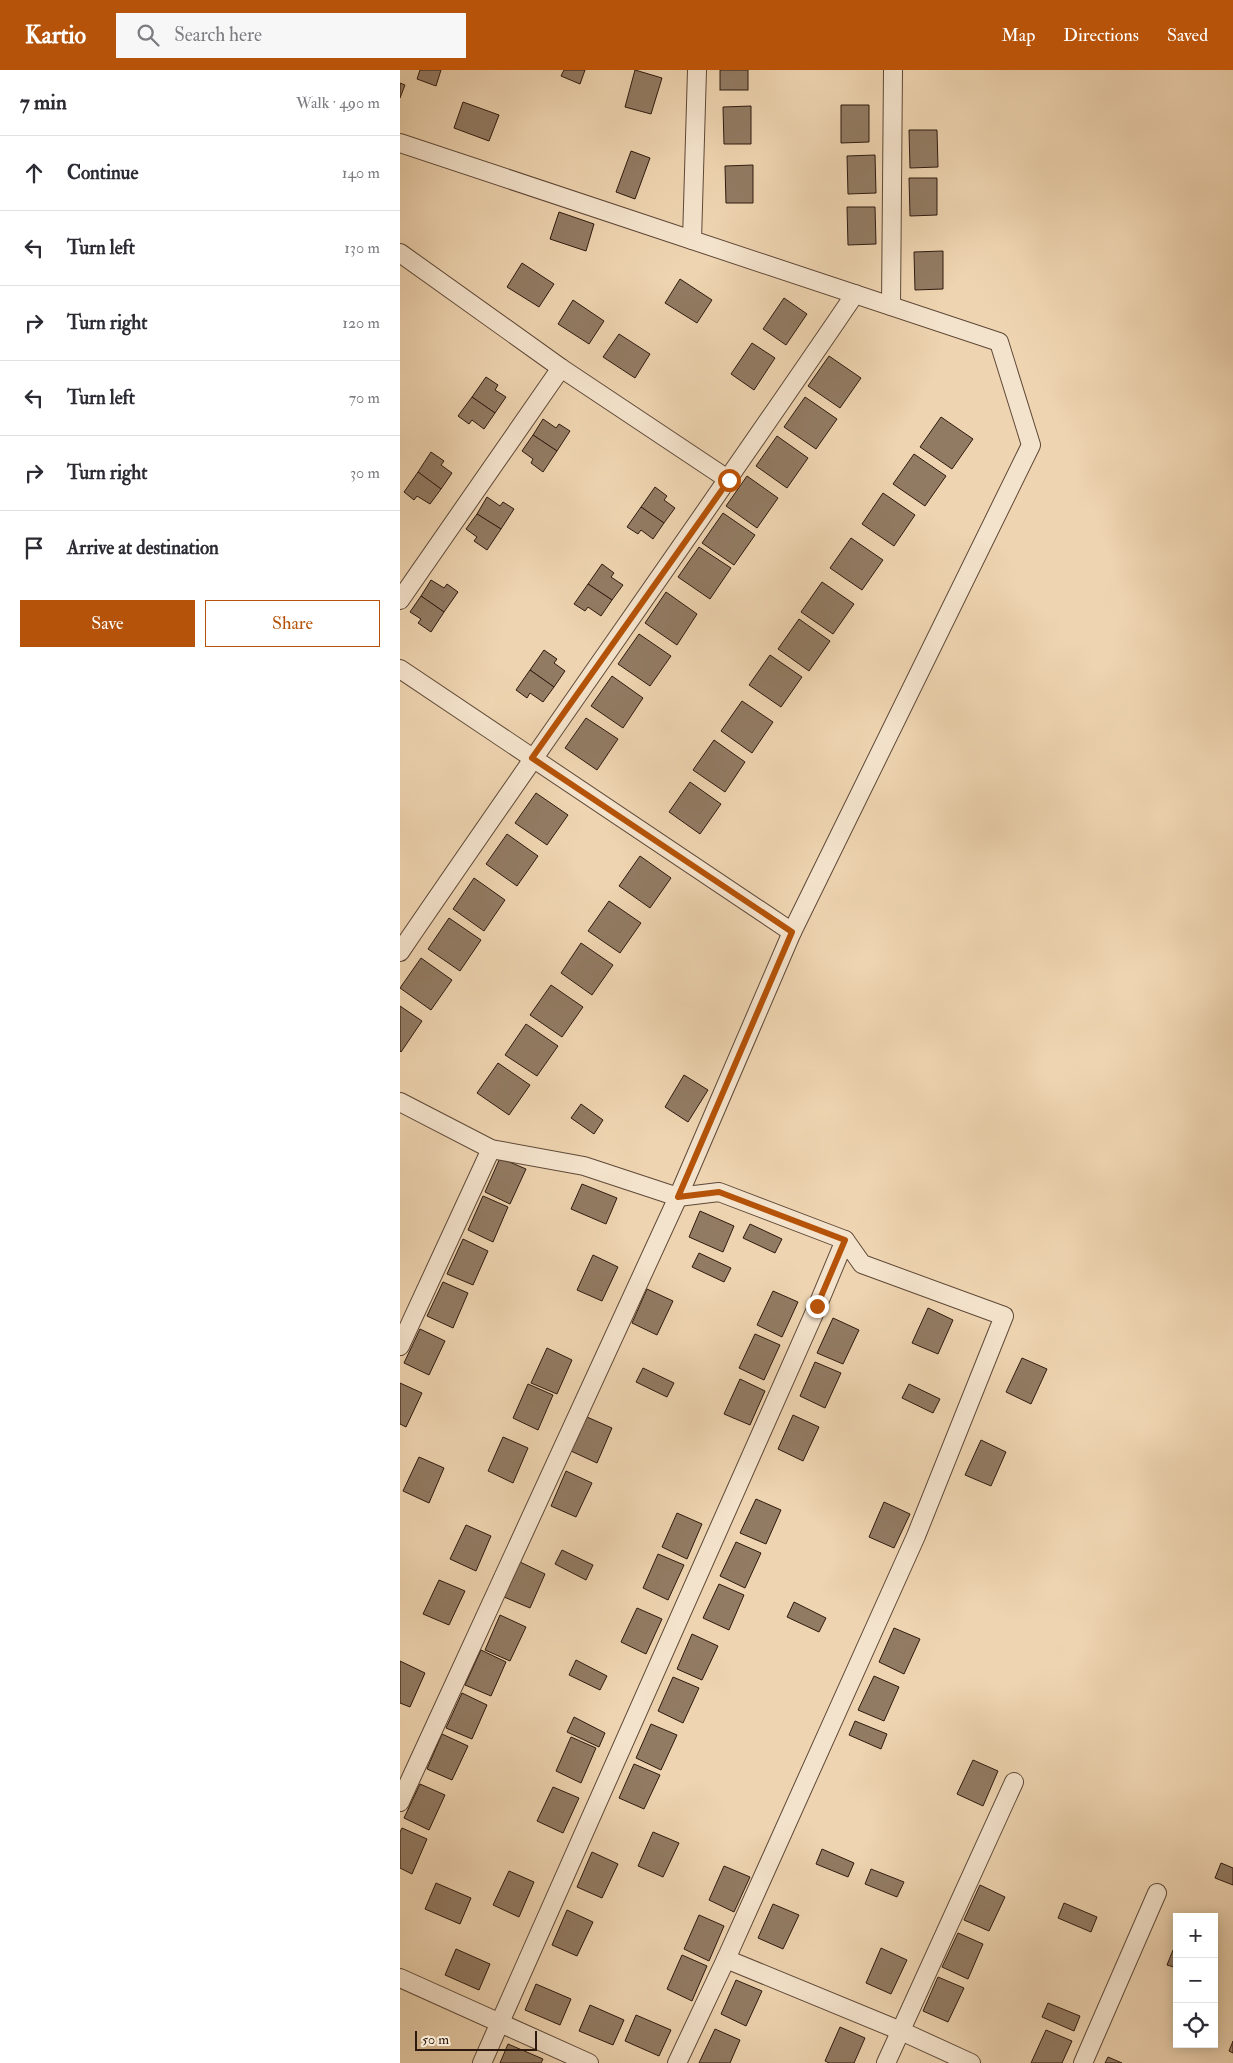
<!DOCTYPE html>
<html lang="en">
<head>
<meta charset="utf-8">
<style>
	:root { --surface:#fff; --page:#f7f7f7; --text:#2b2b33; --muted:#7c7c81; --line:#e1e1e2; --accent:#b45309 }
	body { margin:0; font-family:"IM FELL Double Pica",serif; background:var(--page); color:var(--text) }
	.controls { position:absolute; right:15px; bottom:15px; display:grid; overflow:hidden; border-radius:0px; box-shadow:0 2px 12px #0003 }
	.controls button { width:45px; height:45px; display:grid; place-items:center; padding:0; border:0; border-bottom:1px solid var(--line); background:var(--surface); color:var(--text); font:25px sans-serif }
	.scale { position:absolute; left:15px; bottom:12px; width:122px; box-sizing:border-box; padding-left:5px; border:2px solid #2e1a0f; border-top:0; font-size:14px; line-height:18px; white-space:nowrap; color:#2e1a0f; -webkit-text-stroke:4px #f4e3cc; paint-order:stroke }
	.stop { position:absolute; width:15px; height:15px; margin:-11px; border:4px solid #b45309; border-radius:50%; background:#fff }
	.stop.end { background:#b45309; border-color:#fff; box-shadow:0 1px 5px #0008 }
	.list { margin:0; padding:0; list-style:none }
	h2 { display:flex; justify-content:space-between; align-items:center; height:65px; margin:0; padding:0 20px; font-size:21px }
	h2 small { font-size:16px; font-weight:400; color:var(--muted) }
	.list li { display:grid; grid-template-columns:32px 1fr auto; gap:15px; align-items:center; box-sizing:border-box; height:75px; padding:0 20px; border-top:1px solid var(--line) }
	.list b { display:block; font-size:19px; white-space:nowrap }
	.list em { font-size:16px; font-style:normal; color:var(--muted) }
	.actions { display:flex; gap:10px; padding:15px 20px }
	.actions a { flex:1; padding:11px 0; border:1px solid var(--accent); border-radius:0px; text-align:center; font-size:18px; color:var(--accent) }
	.actions .main { background:var(--accent); color:#fff }
	.icon { flex:none; width:28px; height:28px; fill:none; stroke:currentColor; stroke-width:2; stroke-linecap:round; stroke-linejoin:round }
	.map { position:relative; flex:none; width:833px; height:1993px; overflow:hidden }
	header { display:flex; align-items:center; gap:30px; box-sizing:border-box; height:70px; padding:0 25px; background:var(--accent); color:#fff }
	header strong { font-size:24px }
	nav { display:flex; gap:28px; margin-inline-start:auto; font-size:18px }
	.search { width:350px; height:45px; background:var(--page); display:flex; align-items:center; gap:12px; box-sizing:border-box; padding:0 18px; border-radius:0px; color:var(--muted); font-size:19px }
	main { display:flex }
	aside { flex:1; background:var(--surface) }
	.map>svg:first-child { display:block }
	.building { fill:#927b63; stroke:#2e1a0f }
	.lines { fill:none; stroke-linecap:round; stroke-linejoin:round }
	.street-casing { stroke:#5e4837; stroke-width:20 }
	.street { stroke:#f4e3cc; stroke-width:18 }
	.route { stroke:#b45309; stroke-width:6 }
</style>
</head>
<body>
<header>
<strong>Kartio</strong>
<div class="search"><svg class="icon" aria-label="search" viewBox="0 0 24 24"><circle cx="10" cy="10" r="6"/><path d="M15 15l6 6"/></svg>Search here</div>
<nav><a>Map</a><a>Directions</a><a>Saved</a></nav>
</header>
<main>
<aside>
<h2>7 min<small>Walk · 490 m</small></h2>
<ul class="list">
<li><svg class="icon" aria-label="ahead" viewBox="0 0 24 24"><path d="M12 20V5M6 11l6-6 6 6"/></svg><div><b>Continue</b></div><em>140 m</em></li>
<li><svg class="icon" aria-label="left" viewBox="0 0 24 24"><path d="M17 20v-9H6M10 6l-5 5 5 5"/></svg><div><b>Turn left</b></div><em>130 m</em></li>
<li><svg class="icon" aria-label="right" viewBox="0 0 24 24"><path d="M7 20v-9h11M14 6l5 5-5 5"/></svg><div><b>Turn right</b></div><em>120 m</em></li>
<li><svg class="icon" aria-label="left" viewBox="0 0 24 24"><path d="M17 20v-9H6M10 6l-5 5 5 5"/></svg><div><b>Turn left</b></div><em>70 m</em></li>
<li><svg class="icon" aria-label="right" viewBox="0 0 24 24"><path d="M7 20v-9h11M14 6l5 5-5 5"/></svg><div><b>Turn right</b></div><em>30 m</em></li>
<li><svg class="icon" aria-label="arrive" viewBox="0 0 24 24"><path d="M6 21V4h12l-3 4 3 4H6"/></svg><div><b>Arrive at destination</b></div></li>
</ul>
<div class="actions"><a class="main">Save</a><a>Share</a></div>
</aside>
<div class="map">
<svg width="833" height="1993" viewBox="0 0 833 1993">
	<rect width="100%" height="100%" fill="#eed4b0"/>
	<filter id="stains"><feTurbulence type="fractalNoise" baseFrequency=".004" numOctaves="4"/><feColorMatrix values="0 0 0 0 .2 0 0 0 0 .09 0 0 0 0 .02 0 0 0 .5 -.17"/></filter>
	<radialGradient id="worn" r=".72"><stop offset=".6" stop-color="#630" stop-opacity="0"/><stop offset="1" stop-color="#630" stop-opacity=".3"/></radialGradient>
	<g class="building">
		<path d="M20 0H41L36 16 17 9Z"/>
		<path d="M164 0H185L180 14 161 6Z"/>
		<path d="M235 0 262 8 251 44 225 37Z"/>
		<rect x="320" y="0" width="28" height="20"/>
		<path d="M0 13 5 15 0 28Z"/>
		<path d="M63 32 99 45 89 71 54 58Z"/>
		<path d="M441 35H469V72L441 73Z"/>
		<path d="M351 36V74H324L323 37Z"/>
		<path d="M509 60H537L538 97 510 98Z"/>
		<path d="M231 81 250 88 235 129 216 122Z"/>
		<path d="M475 85 476 123 448 124 447 86Z"/>
		<path d="M353 95V133H326L325 96Z"/>
		<path d="M509 108H537V145L510 146Z"/>
		<path d="M447 137H475L476 174 448 175Z"/>
		<path d="M159 142 194 154 186 181 150 169Z"/>
		<path d="M543 181V219L515 220 514 182Z"/>
		<path d="M122 193 154 214 139 237 107 217Z"/>
		<path d="M280 209 312 230 297 253 265 233Z"/>
		<path d="M384 228 407 244 386 275 363 259Z"/>
		<path d="M173 230 204 251 189 274 158 254Z"/>
		<path d="M219 264 250 284 235 308 203 287Z"/>
		<path d="M352 273 375 288 354 320 331 304Z"/>
		<path d="M429 286 461 308 440 338 408 316Z"/>
		<path d="M86 307 98 315 95 320 106 327 95 343 72 327Z"/>
		<path d="M72 327 95 343 84 359 72 350 69 354 58 346Z"/>
		<path d="M405 327 437 349 416 379 384 357Z"/>
		<path d="M541 347 573 369 552 399 520 377Z"/>
		<path d="M143 349 156 358 159 354 170 361 157 381 133 365Z"/>
		<path d="M133 365 157 381 143 402 131 393 133 389 122 381Z"/>
		<path d="M377 366 408 388 387 418 356 396Z"/>
		<path d="M31 382 44 391 41 395 52 403 41 419 18 402Z"/>
		<path d="M514 384 546 406 525 436 493 414Z"/>
		<path d="M18 402 41 419 30 434 17 426 14 430 4 422Z"/>
		<path d="M347 406 378 428 357 458 326 436Z"/>
		<path d="M255 417 267 426 264 430 275 438 264 453 241 437Z"/>
		<path d="M483 423 515 445 494 476 462 454Z"/>
		<path d="M87 427 100 436 103 432 114 439 101 459 77 444Z"/>
		<path d="M241 437 264 453 253 469 241 460 238 464 227 457Z"/>
		<path d="M323 443 355 465 334 495 302 473Z"/>
		<path d="M77 444 101 459 87 480 74 471 77 467 66 459Z"/>
		<path d="M451 468 483 490 462 520 430 498Z"/>
		<path d="M299 477 331 498 310 529 278 507Z"/>
		<path d="M202 494 214 503 211 507 223 515 212 530 188 514Z"/>
		<path d="M31 510 44 518 47 514 58 522 44 542 21 526Z"/>
		<path d="M422 512 454 534 433 564 401 542Z"/>
		<path d="M188 514 212 530 201 546 188 537 185 541 174 534Z"/>
		<path d="M266 522 297 544 277 575 245 553Z"/>
		<path d="M21 526 44 542 31 562 18 553 21 549 10 542Z"/>
		<path d="M399 549 430 571 409 601 378 579Z"/>
		<path d="M239 564 271 586 250 616 218 594Z"/>
		<path d="M144 580 157 589 154 593 165 601 154 617 130 600Z"/>
		<path d="M370 585 402 607 381 637 349 615Z"/>
		<path d="M130 600 154 617 143 632 130 623 127 628 116 620Z"/>
		<path d="M212 606 243 628 223 658 191 636Z"/>
		<path d="M342 631 373 652 352 683 321 661Z"/>
		<path d="M186 648 218 669 197 700 165 678Z"/>
		<path d="M314 670 345 692 325 722 293 700Z"/>
		<path d="M290 712 321 734 300 764 269 742Z"/>
		<path d="M136 723 168 745 147 775 115 753Z"/>
		<path d="M107 764 138 786 117 816 86 794Z"/>
		<path d="M240 786 271 808 250 838 219 816Z"/>
		<path d="M74 808 105 830 84 861 53 839Z"/>
		<path d="M209 831 241 853 220 883 188 861Z"/>
		<path d="M49 848 81 870 60 901 28 879Z"/>
		<path d="M181 873 213 895 192 925 161 903Z"/>
		<path d="M21 888 52 910 31 940 0 918Z"/>
		<path d="M151 915 183 937 162 967 130 945Z"/>
		<path d="M0 936 22 951 1 982 0 981Z"/>
		<path d="M126 954 158 976 137 1006 105 985Z"/>
		<path d="M98 993 130 1015 109 1045 77 1023Z"/>
		<path d="M284 1005 308 1020 288 1052 265 1037Z"/>
		<path d="M181 1034 203 1050 194 1064 171 1048Z"/>
		<path d="M100 1088 126 1099 110 1134 85 1122Z"/>
		<path d="M182 1114 217 1128 206 1154 171 1139Z"/>
		<path d="M83 1126 108 1137 93 1172 68 1160Z"/>
		<path d="M300 1141 334 1156 323 1182 289 1167Z"/>
		<path d="M350 1154 382 1169 375 1183 343 1168Z"/>
		<path d="M63 1169 88 1181 73 1215 47 1204Z"/>
		<path d="M299 1183 331 1198 324 1212 292 1197Z"/>
		<path d="M193 1185 218 1197 202 1231 177 1220Z"/>
		<path d="M43 1212 68 1223 53 1258 27 1246Z"/>
		<path d="M247 1219 273 1231 257 1265 232 1253Z"/>
		<path d="M373 1221 398 1232 382 1267 357 1255Z"/>
		<path d="M528 1238 553 1250 538 1284 512 1273Z"/>
		<path d="M433 1248 459 1260 443 1294 417 1283Z"/>
		<path d="M20 1259 45 1271 29 1305 4 1293Z"/>
		<path d="M355 1264 380 1275 364 1310 339 1298Z"/>
		<path d="M147 1278 172 1290 157 1324 131 1313Z"/>
		<path d="M622 1288 647 1299 631 1334 606 1322Z"/>
		<path d="M415 1292 441 1303 425 1338 400 1326Z"/>
		<path d="M243 1298 274 1313 267 1327 236 1312Z"/>
		<path d="M340 1309 365 1321 350 1355 324 1344Z"/>
		<path d="M0 1313 22 1323 6 1357 0 1354Z"/>
		<path d="M128 1314 153 1325 138 1360 113 1348Z"/>
		<path d="M509 1314 540 1329 533 1343 502 1328Z"/>
		<path d="M393 1345 419 1357 403 1391 378 1379Z"/>
		<path d="M187 1347 212 1358 197 1393 171 1381Z"/>
		<path d="M103 1367 128 1378 113 1413 88 1401Z"/>
		<path d="M581 1370 606 1382 591 1416 565 1405Z"/>
		<path d="M19 1387 44 1398 29 1433 3 1421Z"/>
		<path d="M166 1401 192 1413 176 1447 151 1436Z"/>
		<path d="M356 1429 381 1440 366 1474 340 1463Z"/>
		<path d="M484 1432 510 1444 494 1478 469 1467Z"/>
		<path d="M277 1443 302 1454 287 1489 262 1477Z"/>
		<path d="M66 1455 91 1466 76 1501 50 1489Z"/>
		<path d="M336 1472 361 1483 345 1518 320 1506Z"/>
		<path d="M162 1480 193 1495 186 1510 155 1494Z"/>
		<path d="M258 1484 284 1495 268 1530 243 1518Z"/>
		<path d="M120 1492 145 1504 130 1538 104 1527Z"/>
		<path d="M39 1510 65 1521 49 1555 23 1544Z"/>
		<path d="M319 1514 344 1525 329 1560 303 1548Z"/>
		<path d="M394 1532 426 1548 419 1562 387 1547Z"/>
		<path d="M237 1538 262 1549 246 1584 221 1572Z"/>
		<path d="M100 1545 126 1557 110 1591 85 1580Z"/>
		<path d="M494 1558 520 1569 504 1604 479 1592Z"/>
		<path d="M292 1564 318 1576 302 1610 277 1599Z"/>
		<path d="M81 1580 106 1592 91 1626 65 1615Z"/>
		<path d="M176 1590 207 1606 200 1620 169 1605Z"/>
		<path d="M0 1591 25 1603 10 1637 0 1633Z"/>
		<path d="M474 1606 499 1617 484 1651 458 1640Z"/>
		<path d="M273 1607 299 1618 283 1653 258 1641Z"/>
		<path d="M62 1623 87 1635 72 1669 46 1658Z"/>
		<path d="M174 1647 205 1663 199 1677 167 1662Z"/>
		<path d="M455 1651 487 1664 481 1679 449 1665Z"/>
		<path d="M251 1654 277 1665 261 1700 236 1688Z"/>
		<path d="M42 1664 68 1676 52 1710 27 1699Z"/>
		<path d="M171 1667 196 1678 181 1713 156 1701Z"/>
		<path d="M573 1690 598 1701 583 1736 557 1724Z"/>
		<path d="M234 1694 260 1705 244 1739 219 1728Z"/>
		<path d="M20 1714 45 1725 29 1760 4 1748Z"/>
		<path d="M153 1717 179 1728 163 1763 137 1751Z"/>
		<path d="M2 1758 27 1769 12 1804 0 1798V1762Z"/>
		<path d="M253 1762 279 1773 263 1807 238 1796Z"/>
		<path d="M422 1779 454 1793 448 1807 416 1794Z"/>
		<path d="M192 1782 218 1794 202 1828 177 1817Z"/>
		<path d="M821 1793 833 1798V1815L815 1808Z"/>
		<path d="M324 1796 350 1807 334 1842 309 1830Z"/>
		<path d="M471 1799 504 1812 497 1827 465 1814Z"/>
		<path d="M109 1801 134 1812 119 1847 93 1835Z"/>
		<path d="M36 1813 71 1828 60 1854 25 1839Z"/>
		<path d="M580 1815 605 1827 589 1861 564 1850Z"/>
		<path d="M664 1833 697 1847 691 1862 658 1848Z"/>
		<path d="M373 1834 399 1845 383 1879 358 1868Z"/>
		<path d="M167 1840 193 1852 177 1886 152 1875Z"/>
		<path d="M299 1845 324 1856 309 1891 284 1879Z"/>
		<path d="M558 1863 583 1874 568 1909 542 1897Z"/>
		<path d="M481 1878 507 1890 491 1924 466 1913Z"/>
		<path d="M56 1879 90 1894 79 1920 45 1905Z"/>
		<path d="M773 1880 777 1881V1898L767 1895Z"/>
		<path d="M282 1885 307 1896 292 1931 267 1919Z"/>
		<path d="M538 1907 564 1918 548 1952 523 1941Z"/>
		<path d="M336 1910 362 1921 346 1956 321 1944Z"/>
		<path d="M136 1914 171 1929 160 1955 125 1940Z"/>
		<path d="M648 1933 680 1946 674 1961 642 1947Z"/>
		<path d="M190 1935 224 1950 213 1975 179 1961Z"/>
		<path d="M236 1945 271 1960 259 1986 225 1971Z"/>
		<path d="M440 1957 465 1968 454 1993H429L425 1991Z"/>
		<path d="M315 1959 340 1970 330 1993H299Z"/>
		<path d="M646 1960 672 1971 662 1993H631Z"/>
		<path d="M833 1971V1983L829 1981Z"/>
		<path d="M108 1974 143 1989 141 1993H100Z"/>
		<path d="M708 1987 722 1993H705Z"/>
	</g>
	<g class="lines">
		<defs>
			<g id="street">
				<path d="M0 73 599 272 631 375 392 862 278 1127 0 1732"/>
				<path d="M292 170 297 0"/>
				<path d="M0 183 161 298 329 410"/>
				<path d="M491 236 493 0"/>
				<path d="M0 530 161 298"/>
				<path d="M0 599 392 862"/>
				<path d="M0 882C150 662 305 445 455 224"/>
				<path d="M0 1032 91 1079 184 1096 278 1127 319 1122 445 1170 462 1194 604 1246 516 1466 326 1889 277 1993"/>
				<path d="M0 1276 91 1079"/>
				<path d="M326 1889 501 1961 571 1993"/>
				<path d="M0 1908 189 1993"/>
				<path d="M82 1993 417 1237 445 1170"/>
				<path d="M486 1993 614 1712"/>
				<path d="M683 1993 757 1823"/>
			</g>
		</defs>
		<use href="#street" class="street-casing"/>
		<use href="#street" class="street"/>
	</g>
	<g class="lines">
		<path class="route" d="M329 410 132 688 392 862 278 1127 319 1122 445 1170 417 1236"/>
	</g>
	<rect width="100%" height="100%" filter="url(#stains)"/>
	<rect width="100%" height="100%" fill="url(#worn)"/>
</svg>
<div class="controls">
<button>+</button>
<button>−</button>
<button><svg class="icon" aria-label="locate" viewBox="0 0 24 24"><circle cx="12" cy="12" r="6"/><path d="M12 2v4M12 18v4M2 12h4M18 12h4"/></svg></button>
</div>
<div class="scale">50 m</div>
<div class="stop" style="left:329px;top:410px"></div>
<div class="stop end" style="left:417px;top:1236px"></div>
</div>
</main>
</body>
</html>
